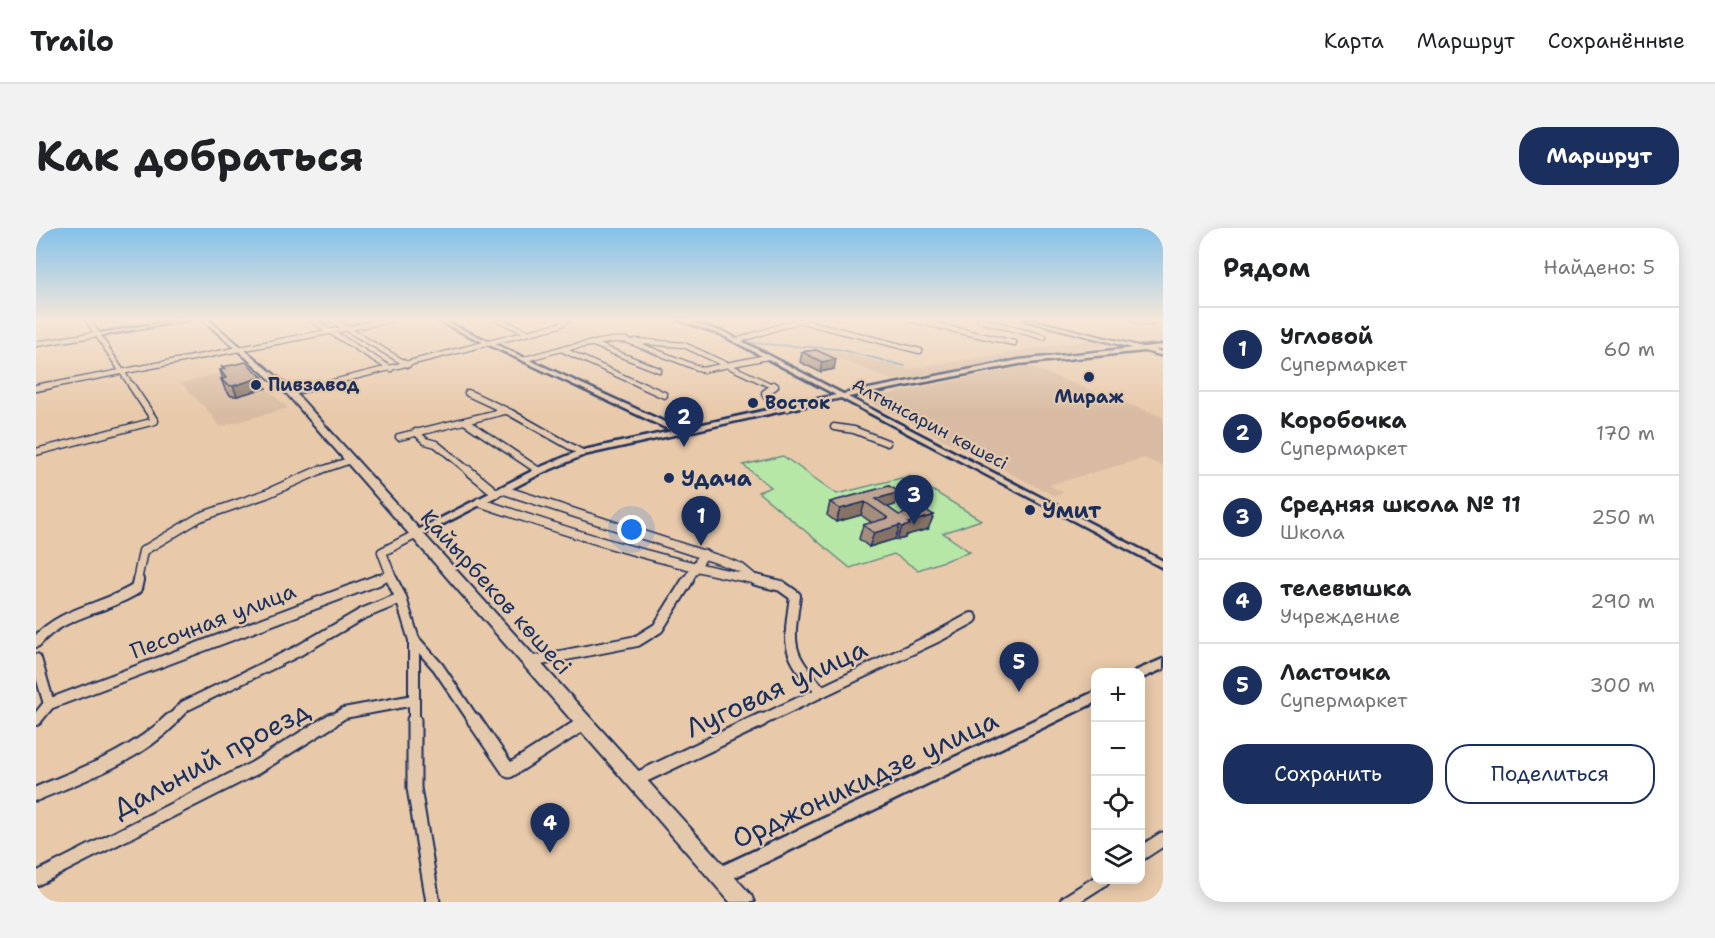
<!DOCTYPE html>
<html lang="ru">
<head>
<meta charset="utf-8">
<style>
	:root { --surface:#fff; --page:#f2f2f2; --text:#202124; --muted:#757577; --line:#e0e0e0; --accent:#1b2f5e }
	body { margin:0; font-family:"Shantell Sans",sans-serif; background:var(--page); color:var(--text) }
	.controls { position:absolute; right:18px; bottom:18px; display:grid; overflow:hidden; border-radius:12px; box-shadow:0 3px 15px #0003 }
	.controls button { width:54px; height:54px; display:grid; place-items:center; padding:0; border:0; border-bottom:2px solid var(--line); background:var(--surface); color:var(--text); font:30px sans-serif }
	.you { position:absolute; left:596px; top:302px; width:21px; height:21px; margin:-15px; border:4px solid #fff; border-radius:50%; background:#1a73e8; box-shadow:0 0 0 9px #1a73e833 }
	.badge { display:grid; place-items:center; width:39px; height:39px; border-radius:50%; background:var(--accent); color:#fff; font-size:20px; font-weight:700 }
	.pin { position:absolute; translate:-50% -50px; filter:drop-shadow(0 2px 3px #0008) }
	.pin::after { content:''; position:absolute; top:32px; width:21px; height:18px; background:inherit; clip-path:polygon(0 0,100% 0,50% 100%) }
	.list { margin:0; padding:0; list-style:none }
	h2 { display:flex; justify-content:space-between; align-items:center; height:78px; margin:0; padding:0 24px; font-size:26px }
	h2 small { font-size:20px; font-weight:400; color:var(--muted) }
	.list li { display:grid; grid-template-columns:39px 1fr auto; gap:18px; align-items:center; box-sizing:border-box; height:84px; padding:0 24px; border-top:2px solid var(--line) }
	.list b { display:block; font-size:22px; white-space:nowrap }
	.list p { margin:0; font-size:20px; white-space:nowrap; color:var(--muted) }
	.list em { font-size:20px; font-style:normal; color:var(--muted) }
	.actions { display:flex; gap:12px; padding:18px 24px }
	.actions a { flex:1; padding:14px 0; border:2px solid var(--accent); border-radius:24px; text-align:center; font-size:21px; color:var(--accent) }
	.actions .main { background:var(--accent); color:#fff }
	.icon { flex:none; width:33px; height:33px; fill:none; stroke:currentColor; stroke-width:2; stroke-linecap:round; stroke-linejoin:round }
	.map { position:relative; flex:none; width:1127px; height:674px; overflow:hidden; border-radius:24px }
	header { display:flex; align-items:center; gap:36px; box-sizing:border-box; height:84px; padding:0 30px; background:var(--surface); border-bottom:2px solid var(--line) }
	header strong { font-size:28px }
	nav { display:flex; gap:33px; margin-inline-start:auto; font-size:21px }
	.intro { display:flex; align-items:center; justify-content:space-between; box-sizing:border-box; height:144px; padding:0 36px }
	h1 { margin:0; font-size:42px }
	.button { padding:15px 27px; border-radius:24px; background:var(--accent); color:#fff; font-size:21px; font-weight:700 }
	main { display:flex; gap:36px; padding:0 36px }
	aside { flex:1; background:var(--surface); border-radius:24px; box-shadow:0 3px 15px #0003 }
	.map>svg:first-child { display:block }
	.built { fill:#d8bba2 }
	.green { fill:#b7e7a7; stroke:#698b82; stroke-width:1.5 }
	.lines { fill:none; stroke-linecap:round; stroke-linejoin:round }
	.stream { stroke:#5f92b4; stroke-width:1.5 }
	.minor-far4-casing { stroke:#1b2f5e; stroke-width:7 }
	.minor-far3-casing { stroke:#1b2f5e; stroke-width:9 }
	.minor-far2-casing { stroke:#1b2f5e; stroke-width:11 }
	.minor-far1-casing { stroke:#1b2f5e; stroke-width:14 }
	.minor-casing { stroke:#1b2f5e; stroke-width:17 }
	.tertiary-casing { stroke:#1b2f5e; stroke-width:5 }
	.secondary-casing { stroke:#1b2f5e; stroke-width:4 }
	.minor-far4 { stroke:#e5c9ac; stroke-width:4.5 }
	.minor-far3 { stroke:#e5c9ac; stroke-width:6 }
	.minor-far2 { stroke:#e5c9ac; stroke-width:8 }
	.minor-far1 { stroke:#e5c9ac; stroke-width:10 }
	.minor { stroke:#e5c9ac; stroke-width:13 }
	.tertiary { fill:#e5c9ac; fill-rule:evenodd }
	.secondary { fill:#e5c9ac; fill-rule:evenodd }
	.wall { fill:#a58d7e; stroke:#1b2f5e; stroke-width:1.5 }
	.shaded-wall { fill:#867366; stroke:#1b2f5e; stroke-width:1.5 }
	.building { fill:#c0a492; stroke:#1b2f5e; stroke-width:1.5 }
	.poi-dot { fill:#1b2f5e; stroke:#e5c9ac; stroke-width:2 }
	.labels { text-anchor:middle; dominant-baseline:central; stroke-width:4.5; stroke-linejoin:round; paint-order:stroke }
	.far-poi-label { font-size:18px; font-weight:bold; fill:#1b2f5e; stroke:#e5c9ac; text-anchor:start }
	.far-street-label { font-size:18px; fill:#1b2f5e; stroke:#e5c9ac }
	.poi-label { font-size:22px; font-weight:bold; fill:#1b2f5e; stroke:#e5c9ac; text-anchor:start }
	.street-label { font-size:22px; fill:#1b2f5e; stroke:#e5c9ac }
	.near-street-label { font-size:27px; fill:#1b2f5e; stroke:#e5c9ac }
</style>
</head>
<body>
<header>
<strong>Trailo</strong>
<nav><a>Карта</a><a>Маршрут</a><a>Сохранённые</a></nav>
</header>
<div class="intro"><h1>Как добраться</h1><a class="button">Маршрут</a></div>
<main>
<div class="map">
<svg width="1127" height="674" viewBox="0 0 1127 674">
	<rect width="100%" height="100%" fill="#e8c9aa"/>
	<filter id="ink" filterUnits="userSpaceOnUse"><feTurbulence type="fractalNoise" baseFrequency=".0167" numOctaves="2"/><feDisplacementMap in="SourceGraphic" scale="12" xChannelSelector="R" yChannelSelector="G"/><feConvolveMatrix kernelMatrix="1 2 1 2 8 2 1 2 1" color-interpolation-filters="sRGB"/></filter>
	<g filter="url(#ink)">
		<g class="built">
			<path d="M1061 111 1079 116 856 152 778 121 789 120 872 141Z"/>
			<path d="M991 138 1127 189V238L1108 230 1013 257 1028 265 1019 268 829 171Z"/>
			<path d="M209 139 224 153 229 152 233 156 228 158 252 180 183 199 174 185 145 155Z"/>
		</g>
		<path class="green" d="M747 228 801 266 873 248 945 292 907 305 934 324 882 342 858 326 814 340 722 264 735 259 707 237Z"/>
		<g class="lines">
			<path class="stream" d="M713 115 802 121 869 138"/>
			<defs>
				<g id="minor-far4">
					<path d="M52 92 96 159"/>
					<path d="M276 92 355 141"/>
					<path d="M296 92 372 137"/>
					<path d="M463 92 493 105"/>
					<path d="M762 92 884 123"/>
					<path d="M876 92 978 115"/>
					<path d="M944 92 1008 109"/>
					<path d="M1098 92 1114 95"/>
					<path d="M599 113 648 117 738 159"/>
					<path d="M700 113 764 92"/>
					<path d="M555 115 623 142"/>
					<path d="M0 116 62 106"/>
					<path d="M525 121 609 159"/>
					<path d="M489 131 525 121 576 112H590L667 142 731 129"/>
					<path d="M7 159 354 92"/>
					<path d="M278 159 524 97 531 92"/>
				</g>
				<g id="minor-far3">
					<path d="M606 157 628 167"/>
					<path d="M737 157 739 158 729 165 730 168 752 180"/>
					<path d="M0 160 15 157"/>
					<path d="M254 164 284 157"/>
					<path d="M432 165 475 185 546 225"/>
					<path d="M430 194 503 243"/>
					<path d="M798 199 818 202 851 215"/>
					<path d="M380 204 389 213 400 216 434 244"/>
					<path d="M363 209 469 183"/>
					<path d="M0 224 119 193 95 157"/>
					<path d="M280 244 315 232"/>
				</g>
				<g id="minor-far2">
					<path d="M432 242 460 265"/>
					<path d="M468 262 690 334 705 340 716 349"/>
					<path d="M443 274C537 306 631 336 728 353"/>
					<path d="M101 353 107 323 164 289 230 266 284 242"/>
					<path d="M338 353 354 347"/>
					<path d="M357 353 346 324 381 306"/>
					<path d="M651 353 668 326"/>
				</g>
				<g id="minor-far1">
					<path d="M356 352 365 370 378 412V494"/>
					<path d="M720 352 745 358 759 368C752 418 750 425 785 463"/>
					<path d="M378 412 402 439 439 494"/>
					<path d="M0 414C26 383 67 382 100 361L102 352"/>
					<path d="M0 431 13 476 0 492"/>
					<path d="M494 434 601 413 622 400 652 352"/>
					<path d="M13 476 342 352"/>
					<path d="M133 494 149 478 262 423 326 386 365 370"/>
					<path d="M294 494 308 485 378 472"/>
					<path d="M722 494 901 409 936 390"/>
				</g>
				<g id="minor">
					<path d="M378 492V560L397 674"/>
					<path d="M438 492 473 543 548 495"/>
					<path d="M599 552 725 492"/>
					<path d="M0 566C47 546 98 529 135 492"/>
					<path d="M1104 626 1127 611"/>
					<path d="M0 651 219 540 296 492"/>
					<path d="M1031 674 1066 652"/>
				</g>
				<g id="tertiary">
					<path d="M142 92H152L62 108 59 106Z"/>
					<path d="M400 92H406L644 201 800 167 686 107 642 92H648L690 105 807 166 983 132 1127 117V121L983 136 812 169 1127 333V340L805 170 548 227 506 245 384 308H378L376 306 378 304 500 241 543 223 636 203Z"/>
					<path d="M1127 431V441L1104 451V445H1098L1099 443Z"/>
					<path d="M1060 463V474L691 653 685 656 679 653 676 647 679 641Z"/>
				</g>
				<g id="secondary">
					<path d="M167 92H173L257 162 715 667 718 674H694L251 166Z"/>
					<path d="M988 92H997L1127 124V128Z"/>
				</g>
			</defs>
			<use href="#minor-far4" class="minor-far4-casing"/>
			<use href="#minor-far3" class="minor-far3-casing"/>
			<use href="#minor-far2" class="minor-far2-casing"/>
			<use href="#minor-far1" class="minor-far1-casing"/>
			<use href="#minor" class="minor-casing"/>
			<use href="#tertiary" class="tertiary-casing"/>
			<use href="#secondary" class="secondary-casing"/>
			<use href="#minor-far4" class="minor-far4"/>
			<use href="#minor-far3" class="minor-far3"/>
			<use href="#minor-far2" class="minor-far2"/>
			<use href="#minor-far1" class="minor-far1"/>
			<use href="#minor" class="minor"/>
			<use href="#tertiary" class="tertiary"/>
			<use href="#secondary" class="secondary"/>
		</g>
		<g class="wall">
			<path d="M780 122 798 141 784 144 764 134 766 124Z"/>
			<path d="M186 139 226 149 230 160 201 168H195L189 161 185 151H187L184 142H188Z"/>
			<path d="M853 258 859 277 852 279 863 287 892 301 870 307 869 310 861 312 859 311 833 319 823 311 827 297 836 295 825 287 800 294 791 287 794 274Z"/>
		</g>
		<g class="shaded-wall">
			<path d="M800 131 798 141 784 144 786 134Z"/>
			<path d="M226 149 230 160 201 168 197 158Z"/>
			<path d="M864 264 859 277 841 282 840 271Z"/>
			<path d="M829 274 825 287 800 294 804 281Z"/>
			<path d="M898 287 892 301 870 307 869 310 861 312 866 299 872 295Z"/>
			<path d="M864 297 859 311 833 319 838 305Z"/>
		</g>
		<g class="building">
			<path d="M780 122 800 131 786 134 766 124Z"/>
			<path d="M210 134 226 149 197 158 191 157 185 151 190 150 184 142 189 141 186 139Z"/>
			<path d="M853 258 864 264 840 271 863 287 886 280 898 287 872 295 874 297 866 299 864 297 838 305 827 297 852 290 829 274 804 281 794 274Z"/>
		</g>
	</g>
	<linearGradient id="sky" x2="0" y2="1"><stop stop-color="#83c1ea"/><stop offset="0.49" stop-color="#f5e7d9"/><stop offset="1" stop-color="#f5e7d9" stop-opacity="0"/></linearGradient>
	<rect width="1127" height="186" fill="url(#sky)"/>
	<g class="poi-dot">
		<circle cx="1053" cy="149" r="6"/>
		<circle cx="220" cy="157" r="6"/>
		<circle cx="717" cy="175" r="6"/>
		<circle cx="633" cy="250" r="6"/>
		<circle cx="994" cy="282" r="6"/>
	</g>
	<g class="labels">
		<g class="far-poi-label">
			<text x="232" y="157">Пивзавод</text>
			<text x="1053" y="169" text-anchor="middle">Мираж</text>
			<text x="729" y="175">Восток</text>
		</g>
		<g class="far-street-label">
			<text transform="translate(894 196) rotate(28)">Алтынсарин көшесі</text>
		</g>
		<g class="poi-label">
			<text x="645" y="250">Удача</text>
			<text x="1006" y="282">Умит</text>
		</g>
		<g class="street-label">
			<text transform="translate(460 364) rotate(48)">Қайырбеков көшесі</text>
			<text transform="translate(177 393) rotate(-21)">Песочная улица</text>
		</g>
		<g class="near-street-label">
			<text transform="translate(740 460) rotate(-25)">Луговая улица</text>
			<text transform="translate(175 531) rotate(-28)">Дальний проезд</text>
			<text transform="translate(829 551) rotate(-25)">Орджоникидзе улица</text>
		</g>
	</g>
</svg>
<div class="controls">
<button>+</button>
<button>−</button>
<button><svg class="icon" aria-label="locate" viewBox="0 0 24 24"><circle cx="12" cy="12" r="6"/><path d="M12 2v4M12 18v4M2 12h4M18 12h4"/></svg></button>
<button><svg class="icon" aria-label="layers" viewBox="0 0 24 24"><path d="M12 4l9 5-9 5-9-5zM3 14l9 5 9-5"/></svg></button>
</div>
<div class="you"></div>
<div class="pin badge" style="left:665px;top:318px">1</div>
<div class="pin badge" style="left:648px;top:219px">2</div>
<div class="pin badge" style="left:878px;top:297px">3</div>
<div class="pin badge" style="left:514px;top:625px">4</div>
<div class="pin badge" style="left:983px;top:464px">5</div>
</div>
<aside>
<h2>Рядом<small>Найдено: 5</small></h2>
<ul class="list">
<li><span class="badge">1</span><div><b>Угловой</b><p>Супермаркет</p></div><em>60 m</em></li>
<li><span class="badge">2</span><div><b>Коробочка</b><p>Супермаркет</p></div><em>170 m</em></li>
<li><span class="badge">3</span><div><b>Средняя школа № 11</b><p>Школа</p></div><em>250 m</em></li>
<li><span class="badge">4</span><div><b>телевышка</b><p>Учреждение</p></div><em>290 m</em></li>
<li><span class="badge">5</span><div><b>Ласточка</b><p>Супермаркет</p></div><em>300 m</em></li>
</ul>
<div class="actions"><a class="main">Сохранить</a><a>Поделиться</a></div>
</aside>
</main>
</body>
</html>
